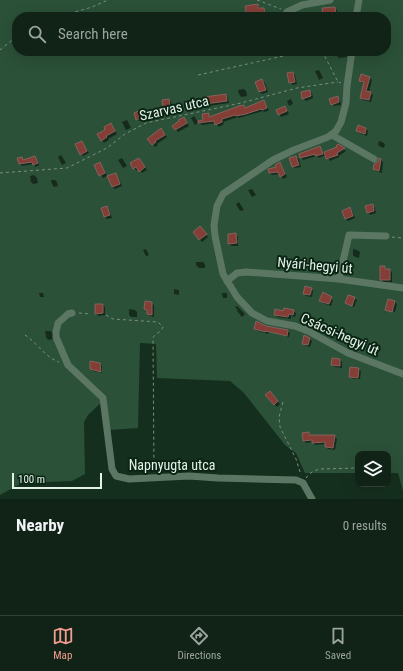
<!DOCTYPE html>
<html lang="en">
<head>
<meta charset="utf-8">
<style>
	:root { --surface:#102316; --page:#192b1f; --text:#f1f3f6; --muted:#9ca4a1; --line:#304035; --accent:#f59c90 }
	body { margin:0; font-family:"Roboto Condensed",sans-serif; background:var(--page); color:var(--text) }
	.controls { position:absolute; right:12px; bottom:12px; display:grid; overflow:hidden; border-radius:8px; box-shadow:0 4px 16px #0002 }
	.controls button { width:36px; height:36px; display:grid; place-items:center; padding:0; border:0; border-bottom:1px solid var(--line); background:var(--surface); color:var(--text); font:20px sans-serif }
	.scale { position:absolute; left:12px; bottom:10px; width:90px; box-sizing:border-box; padding-left:4px; border:2px solid #e3f2e7; border-top:0; font-size:11px; line-height:14px; white-space:nowrap; color:#e3f2e7; -webkit-text-stroke:3px #0b2515; paint-order:stroke }
	.list { margin:0; padding:0; list-style:none }
	h2 { display:flex; justify-content:space-between; align-items:center; height:52px; margin:0; padding:0 16px; font-size:17px }
	h2 small { font-size:13px; font-weight:400; color:var(--muted) }
	.icon { flex:none; width:22px; height:22px; fill:none; stroke:currentColor; stroke-width:2; stroke-linecap:round; stroke-linejoin:round }
	.map { position:relative; flex:none; width:403px; height:499px; overflow:hidden }
	.search { position:absolute; background:var(--surface); box-shadow:0 4px 16px #0002; left:12px; right:12px; top:12px; height:44px; display:flex; align-items:center; gap:10px; box-sizing:border-box; padding:0 14px; border-radius:16px; color:var(--muted); font-size:15px }
	.sheet { height:116px; background:var(--surface) }
	nav { display:flex; justify-content:space-around; align-items:center; box-sizing:border-box; height:56px; border-top:1px solid var(--line); background:var(--surface); font-size:11px; color:var(--muted) }
	nav a { display:grid; justify-items:center; gap:2px }
	nav .on { color:var(--accent) }
	.map>svg:first-child { display:block }
	.green { fill:#2b5138; fill-rule:evenodd }
	.shadow { fill:#0007 }
	.building { fill:#843e36; stroke:#84625d }
	.lines { fill:none; stroke-linecap:round; stroke-linejoin:round }
	.path { stroke:#7b8f81; stroke-width:1; stroke-dasharray:3 3; stroke-linecap:butt }
	.minor { stroke:#5b7763; stroke-width:7 }
	.labels { text-anchor:middle; dominant-baseline:central; stroke-width:4; stroke-linejoin:round; paint-order:stroke }
	.street-label { font-size:14px; fill:#e3f2e7; stroke:#0b2515 }
</style>
</head>
<body>
<div class="map">
<svg width="403" height="499" viewBox="0 0 403 499">
	<rect width="100%" height="100%" fill="#152f1e"/>
	<path class="green" d="M0 0H403V491L398 473H388V454H358V473H305L296 453 285 445 244 393 230 381 157 378 156 344 140 343 138 428 110 430 106 398 88 415 84 422 85 474 72 481 22 483 0 495ZM17 17H386V51H17Z"/>
	<g class="shadow">
		<path d="M257 5 267 13 268 17 248 16Z"/>
		<path d="M335 8 337 10 338 16H326L324 13Z"/>
		<path d="M336 51H347V57L339 58 337 56Z"/>
		<path d="M319 70 323 78 319 80 315 71Z"/>
		<path d="M292 73 295 75 297 84 293 85 290 82Z"/>
		<path d="M370 78 372 80 369 92 373 95 371 102 363 100 361 97 364 84 360 81Z"/>
		<path d="M262 81 265 83 268 92 262 94 259 92Z"/>
		<path d="M244 89 246 91 247 96 241 97 239 94 238 90Z"/>
		<path d="M309 91 312 93 313 98 306 101 303 98Z"/>
		<path d="M226 95 228 98 229 103 208 106 206 103Z"/>
		<path d="M337 98 340 100 341 105 334 106 332 104Z"/>
		<path d="M291 99 293 104 289 106 287 101Z"/>
		<path d="M169 100 171 102 172 109 166 110 164 107Z"/>
		<path d="M263 101 269 110 265 112 263 111 239 118 238 117 223 122 224 124 219 127 216 123 202 125 199 122 195 125 191 118 194 116 198 122 204 120 208 114 211 117 244 106 246 108Z"/>
		<path d="M285 107 289 114 281 117 277 110Z"/>
		<path d="M141 112 143 114 145 120 139 121 137 119Z"/>
		<path d="M184 118 189 126 178 132 173 126Z"/>
		<path d="M127 120 131 128 126 130 122 122Z"/>
		<path d="M111 125 117 134 108 139 109 140 104 143 102 140 106 130Z"/>
		<path d="M358 126 366 129 368 131 367 136 359 133 357 131Z"/>
		<path d="M163 132 167 137 157 144 158 145 155 147 149 139Z"/>
		<path d="M379 141 382 142 385 144 384 148 381 147 378 145Z"/>
		<path d="M81 142 89 153 83 156 81 154Z"/>
		<path d="M338 145 346 151 339 156V157L330 161 326 155 319 158 317 156 303 160 300 157 319 147 323 153 339 148Z"/>
		<path d="M61 155 66 163 62 165 58 157Z"/>
		<path d="M35 157 37 159 39 165 36 167 33 164 22 166 20 164 22 158 24 160Z"/>
		<path d="M296 157 299 159 301 167 295 168 293 166Z"/>
		<path d="M122 158 127 166 123 168 118 160Z"/>
		<path d="M139 159 147 170 142 173 139 169 137 171 131 164Z"/>
		<path d="M381 160 383 162 382 173 376 171 374 169Z"/>
		<path d="M100 164 107 176 103 178 95 166Z"/>
		<path d="M280 164 282 166 287 177 283 179 280 174 272 175 270 173 277 168Z"/>
		<path d="M115 174 118 177 122 186 115 189 112 187Z"/>
		<path d="M34 175 37 178 38 183 33 184 31 182 30 176Z"/>
		<path d="M51 180H55L57 182 58 186 54 187 52 184Z"/>
		<path d="M252 189 256 195 252 197 248 190Z"/>
		<path d="M239 202 244 210 240 211 236 204Z"/>
		<path d="M372 205 375 208 376 213 370 215 368 212Z"/>
		<path d="M107 207 109 210 112 218 107 219 105 217Z"/>
		<path d="M350 209 352 211 355 218 348 221 346 219Z"/>
		<path d="M200 228 208 237 202 242 194 233Z"/>
		<path d="M236 234 238 237V246H232L229 244Z"/>
		<path d="M146 249 149 255 146 256 143 250Z"/>
		<path d="M353 249 357 250 360 252 359 258 355 257 353 255Z"/>
		<path d="M196 262H203L205 264V268H199L196 265Z"/>
		<path d="M384 267 392 272V282H383L381 279Z"/>
		<path d="M311 288 313 291 312 297 306 296 304 293Z"/>
		<path d="M174 289 179 290V295L174 294Z"/>
		<path d="M39 293H43L44 297H40Z"/>
		<path d="M222 293H227V298H223Z"/>
		<path d="M331 298 333 300 331 306 323 303 321 300Z"/>
		<path d="M354 298 357 300 354 307 346 303Z"/>
		<path d="M389 300 395 302 397 304 395 312 387 309V311L386 309Z"/>
		<path d="M151 303 154 305V317L150 316 145 309Z"/>
		<path d="M102 305 105 307V315L99 316 96 314Z"/>
		<path d="M237 306 245 314 242 317 237 311 238 310 235 307Z"/>
		<path d="M129 309 135 310 137 312V317H131L129 315Z"/>
		<path d="M293 311 296 313 295 317 291 316V319L277 317 275 314Z"/>
		<path d="M266 327 287 331 290 333 289 337 269 332 268 334 258 331 255 329Z"/>
		<path d="M332 329 339 334 337 337 330 333Z"/>
		<path d="M45 331H51L53 334V339L48 340 46 337Z"/>
		<path d="M309 338 312 341 310 347 306 346 303 344Z"/>
		<path d="M340 360 342 362V368L335 367 332 365Z"/>
		<path d="M100 364 102 366V373L93 371 91 369Z"/>
		<path d="M358 369 361 371 360 379H353L350 376Z"/>
		<path d="M272 395 280 404 277 407 274 404Z"/>
		<path d="M309 433 311 436H334L337 439 335 450 328 449 326 447V444L315 445 313 442 306 443 304 441Z"/>
	</g>
	<g class="building">
		<path d="M258 4V8H264L265 14 247 17 245 6Z"/>
		<path d="M335 7 336 14 331 15V13L323 14 322 8Z"/>
		<path d="M293 72 295 82 289 83 287 73Z"/>
		<path d="M361 74 370 77 366 91 371 92 369 100 360 98 364 82 359 81Z"/>
		<path d="M262 79 266 90 259 92 255 82Z"/>
		<path d="M310 90 311 96 302 99 301 92Z"/>
		<path d="M226 94 227 101 205 104 204 97Z"/>
		<path d="M338 96 339 102 331 105 329 99Z"/>
		<path d="M169 99 170 107 163 108 162 100Z"/>
		<path d="M264 100 267 108 262 110 261 109 246 114 236 116 235 115 222 119V122L215 125 214 121 198 123V121L203 120 202 114 209 113V117L239 106 244 105 245 108Z"/>
		<path d="M285 106 287 111 278 115 276 110Z"/>
		<path d="M141 110 143 117 136 120 134 113Z"/>
		<path d="M184 117 187 123 175 130 172 126 179 121 178 120Z"/>
		<path d="M111 123 115 131 106 136 107 137 101 141 97 134 105 130 104 127Z"/>
		<path d="M358 125 366 128 365 134 356 131Z"/>
		<path d="M161 128 165 135 155 141 156 142 152 145 147 139Z"/>
		<path d="M82 141 87 151 80 155 75 144Z"/>
		<path d="M338 144 345 148 337 153 338 155 326 159 324 152 337 147 336 146Z"/>
		<path d="M320 146 323 154 315 156V154L300 158 299 154Z"/>
		<path d="M35 156 38 163 33 165 32 162 19 164 17 158 22 157 23 160Z"/>
		<path d="M296 156 299 165 292 167 289 158Z"/>
		<path d="M139 158 145 167 139 172 136 167 133 169 130 163Z"/>
		<path d="M379 158 381 159 379 171 373 169 374 164 378 162Z"/>
		<path d="M100 162 105 173 99 176 94 165Z"/>
		<path d="M280 162 285 174 280 177 278 172 269 173 268 169 276 167 275 165Z"/>
		<path d="M116 173 120 184 112 187 107 176Z"/>
		<path d="M373 204 374 211 367 213 365 206Z"/>
		<path d="M107 206 110 215 104 217 101 208Z"/>
		<path d="M350 207 353 216 345 219 342 211Z"/>
		<path d="M200 226 207 234 199 240 193 232Z"/>
		<path d="M236 233 237 243 228 244V234Z"/>
		<path d="M380 266H385V269H390V280H380Z"/>
		<path d="M305 286 312 288 310 295 303 294Z"/>
		<path d="M323 292 332 297 329 304 319 301Z"/>
		<path d="M348 295 355 297 352 306 345 303Z"/>
		<path d="M388 299 395 301 392 312 385 310Z"/>
		<path d="M145 301 152 302V315L147 314V310L144 309Z"/>
		<path d="M95 304H103V313L95 314Z"/>
		<path d="M284 308 294 310 293 315 289 314 288 317 274 315 275 309 283 311Z"/>
		<path d="M256 321 266 326 288 330 287 336 266 331V332L254 329Z"/>
		<path d="M304 335 310 338 308 345 302 344Z"/>
		<path d="M332 358 340 359V366L331 365Z"/>
		<path d="M90 361 100 363 101 372 90 369Z"/>
		<path d="M350 367 359 368 358 378 349 377Z"/>
		<path d="M270 391 278 401 274 405 265 395Z"/>
		<path d="M309 432V435H335L333 448 325 447V442L312 443V440L303 441 302 433Z"/>
	</g>
	<g class="lines">
		<g class="path">
			<path d="M257 0 281 9"/>
			<path d="M58 17 92 7 108 0"/>
			<path d="M0 50 17 36"/>
			<path d="M322 51 338 82 341 83"/>
			<path d="M198 75 306 51"/>
			<path d="M0 173 67 168 107 148 125 134 146 123 241 103 297 88 338 82"/>
			<path d="M392 237 403 238"/>
			<path d="M79 313 91 314"/>
			<path d="M106 315 113 319 158 322 163 327C161 333 155 333 153 338L154 471"/>
			<path d="M25 335C37 343 45 357 59 362"/>
			<path d="M283 402 279 417 280 427 296 459 301 475"/>
			<path d="M306 478C309 473 315 470 320 469L358 468"/>
		</g>
		<g class="minor">
			<path d="M287 12 302 5 330 0"/>
			<path d="M356 17 359 0"/>
			<path d="M352 51 347 86 346 103 341 122 336 131 328 137 294 150 273 160 223 194 217 206 214 225 215 236 223 274 237 297 252 313 267 321 295 326 308 331 348 353 403 374"/>
			<path d="M332 135 374 159"/>
			<path d="M339 279 349 235 386 236"/>
			<path d="M227 281 237 273 246 272 339 279 403 288"/>
			<path d="M72 313 68 314 58 323 56 332V337L68 365 103 398 112 469 116 476 129 479 189 476 218 478 296 480 303 483 312 499"/>
		</g>
	</g>
	<g class="labels">
		<g class="street-label">
			<text transform="translate(174 108) rotate(-13)">Szarvas utca</text>
			<text transform="translate(315 265) rotate(5)">Nyári-hegyi út</text>
			<text transform="translate(340 334) rotate(24)">Csácsi-hegyi út</text>
			<text x="172" y="465">Napnyugta utca</text>
		</g>
	</g>
</svg>
<div class="controls">
<button><svg class="icon" aria-label="layers" viewBox="0 0 24 24"><path d="M12 4l9 5-9 5-9-5zM3 14l9 5 9-5"/></svg></button>
</div>
<div class="scale">100 m</div>
<div class="search"><svg class="icon" aria-label="search" viewBox="0 0 24 24"><circle cx="10" cy="10" r="6"/><path d="M15 15l6 6"/></svg>Search here</div>
</div>
<section class="sheet">
<h2>Nearby<small>0 results</small></h2>
<ul class="list">
</ul>
</section>
<nav>
<a class="on"><svg class="icon" aria-label="map" viewBox="0 0 24 24"><path d="M3 6l6-2 6 2 6-2v14l-6 2-6-2-6 2zM9 4v14M15 6v14"/></svg>Map</a>
<a><svg class="icon" aria-label="directions" viewBox="0 0 24 24"><path d="M12 3l9 9-9 9-9-9zM9 14v-3h6M13 9l2 2-2 2"/></svg>Directions</a>
<a><svg class="icon" aria-label="saved" viewBox="0 0 24 24"><path d="M7 4h10v16l-5-4-5 4z"/></svg>Saved</a>
</nav>
</body>
</html>
